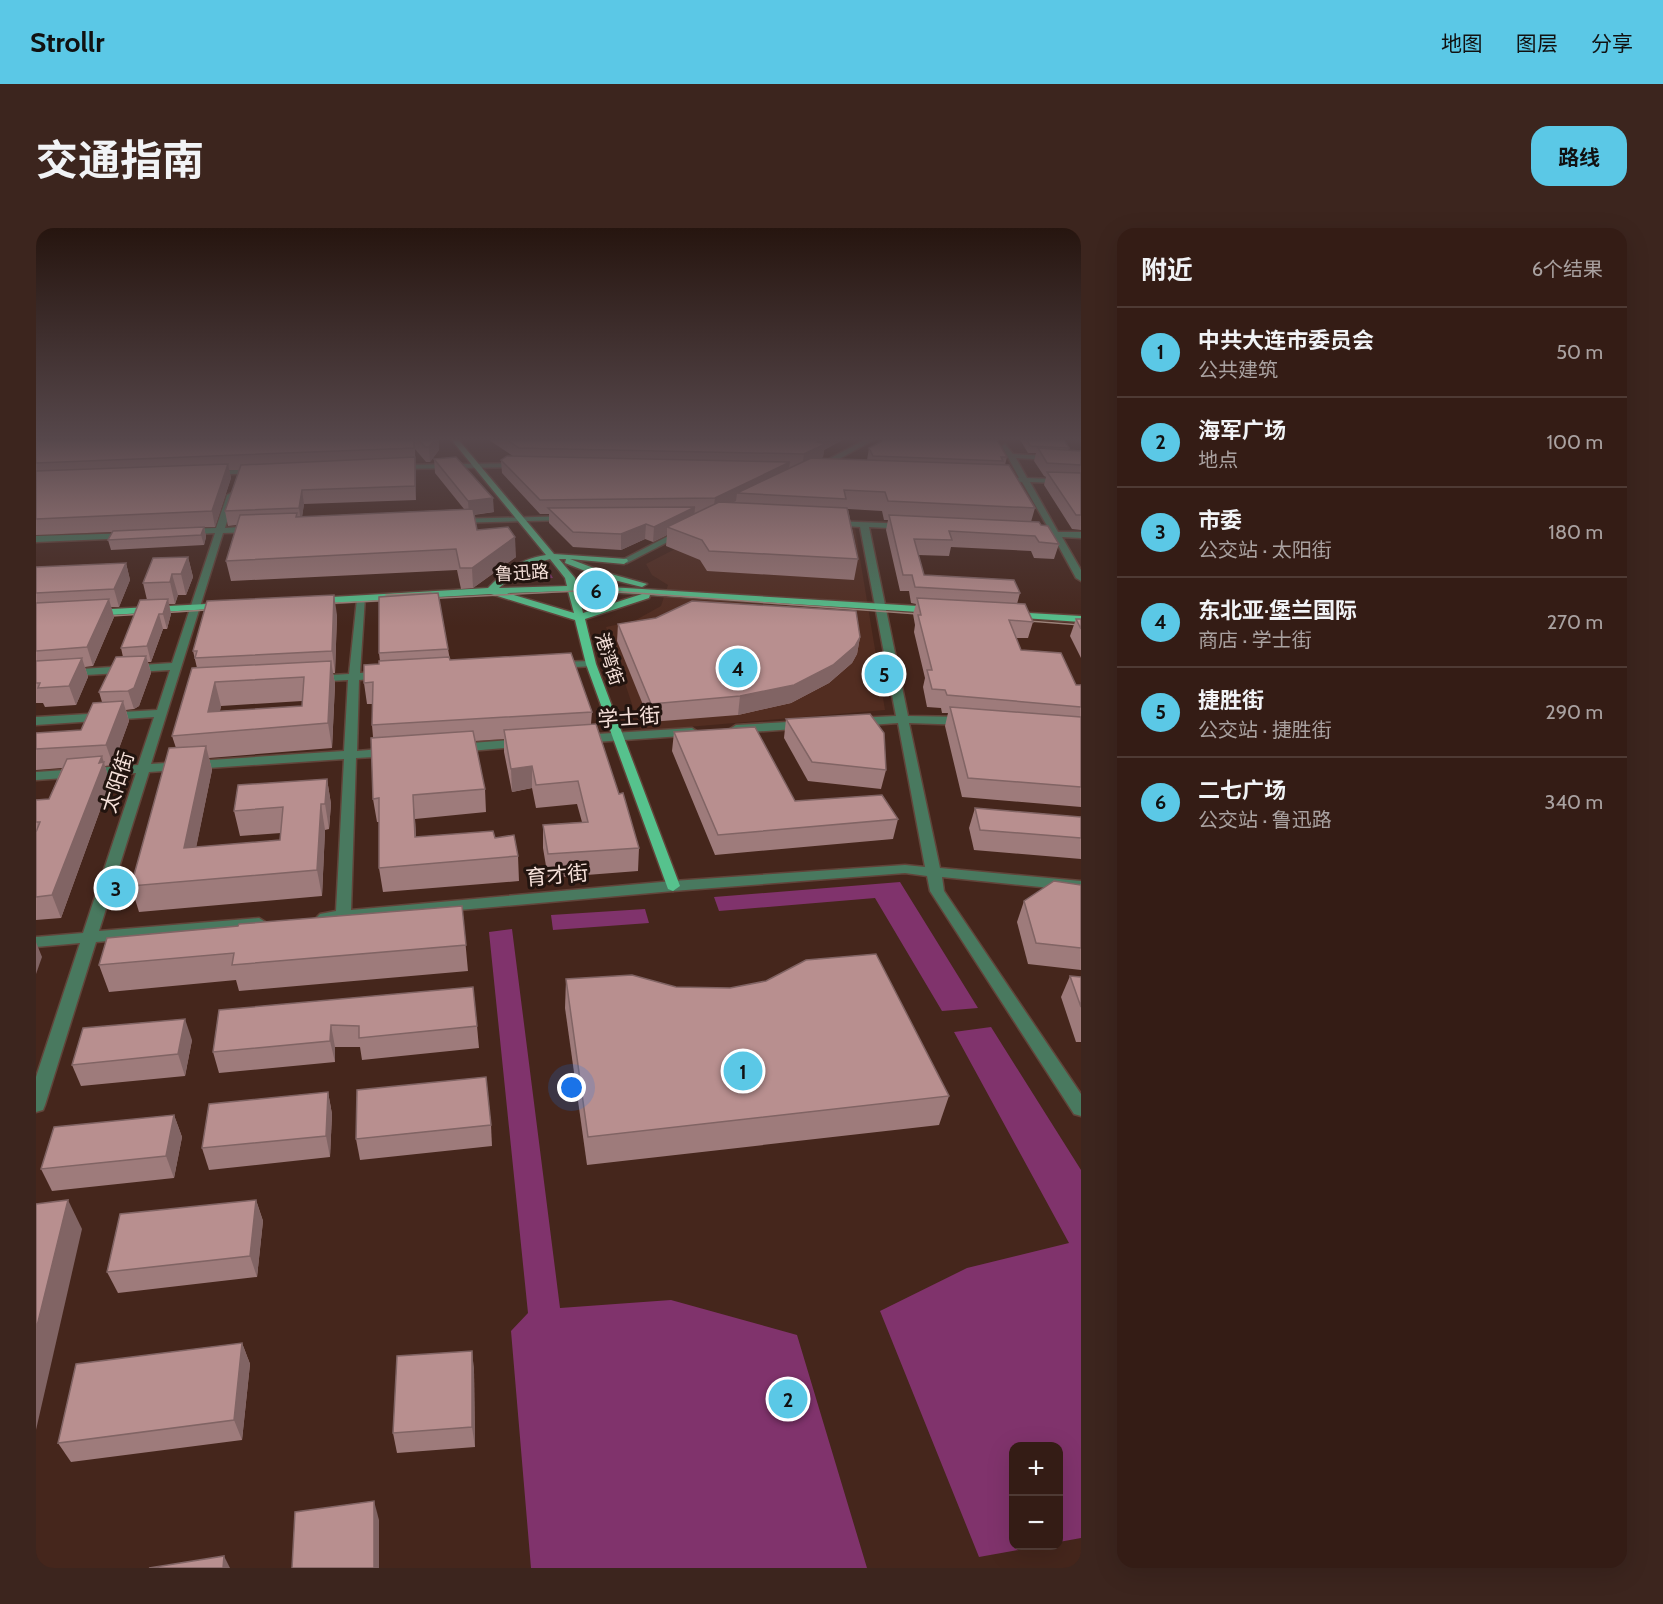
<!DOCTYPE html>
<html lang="zh">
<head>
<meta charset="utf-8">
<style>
	:root { --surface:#341c15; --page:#3c251e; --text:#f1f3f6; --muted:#a9a1a0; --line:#4e3a34; --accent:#5bc8e6 }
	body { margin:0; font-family:Cabin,"Noto Sans SC",sans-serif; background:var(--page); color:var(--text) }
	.controls { position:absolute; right:18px; bottom:18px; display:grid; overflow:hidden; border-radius:12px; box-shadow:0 6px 24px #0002 }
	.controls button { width:54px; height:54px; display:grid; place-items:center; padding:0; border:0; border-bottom:2px solid var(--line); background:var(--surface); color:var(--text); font:30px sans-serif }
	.you { position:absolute; left:536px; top:860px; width:21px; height:21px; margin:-15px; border:4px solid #fff; border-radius:50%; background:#1a73e8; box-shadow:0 0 0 9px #1a73e833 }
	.badge { display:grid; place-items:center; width:39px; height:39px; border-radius:50%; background:var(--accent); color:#111; font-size:20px; font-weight:700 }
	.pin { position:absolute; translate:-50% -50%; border:3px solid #fff; box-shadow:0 2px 6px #0006 }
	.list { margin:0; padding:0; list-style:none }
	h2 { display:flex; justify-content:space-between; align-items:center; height:78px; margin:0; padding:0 24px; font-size:26px }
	h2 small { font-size:20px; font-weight:400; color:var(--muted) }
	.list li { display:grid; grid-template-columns:39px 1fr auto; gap:18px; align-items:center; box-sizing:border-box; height:90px; padding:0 24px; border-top:2px solid var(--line) }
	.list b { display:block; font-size:22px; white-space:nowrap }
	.list p { margin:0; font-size:20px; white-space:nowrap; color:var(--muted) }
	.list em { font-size:20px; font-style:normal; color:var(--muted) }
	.map { position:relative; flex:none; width:1045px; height:1340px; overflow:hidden; border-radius:18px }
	header { display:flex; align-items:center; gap:36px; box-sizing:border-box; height:84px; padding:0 30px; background:var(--accent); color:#111 }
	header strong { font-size:28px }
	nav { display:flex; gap:33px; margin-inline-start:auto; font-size:21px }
	.intro { display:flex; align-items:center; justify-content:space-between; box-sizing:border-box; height:144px; padding:0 36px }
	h1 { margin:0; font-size:42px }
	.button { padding:15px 27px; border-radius:18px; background:var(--accent); color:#111; font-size:21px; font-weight:700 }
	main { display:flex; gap:36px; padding:0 36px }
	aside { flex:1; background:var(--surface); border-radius:18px; box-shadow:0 6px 24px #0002 }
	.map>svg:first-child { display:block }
	.built { fill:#522d21 }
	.green { fill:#80336c }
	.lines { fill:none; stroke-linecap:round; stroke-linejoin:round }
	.minor-casing { stroke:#61443a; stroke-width:3 }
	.major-casing { stroke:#61443a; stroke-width:3 }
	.minor { fill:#49795f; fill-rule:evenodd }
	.major { fill:#56c28d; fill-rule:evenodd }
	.tram { stroke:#9d837a; stroke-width:1.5 }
	.wall { fill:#9e7b7b; fill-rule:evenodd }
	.shaded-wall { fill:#816464 }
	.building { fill:#b88f8f; stroke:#816464; stroke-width:1.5; fill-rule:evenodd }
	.labels { text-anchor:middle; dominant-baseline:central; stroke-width:6; stroke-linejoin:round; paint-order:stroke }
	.far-street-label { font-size:18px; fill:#f6e1da; stroke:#22140f }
	.street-label { font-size:21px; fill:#f6e1da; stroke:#22140f }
</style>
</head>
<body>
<header>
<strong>Strollr</strong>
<nav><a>地图</a><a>图层</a><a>分享</a></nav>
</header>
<div class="intro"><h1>交通指南</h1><a class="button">路线</a></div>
<main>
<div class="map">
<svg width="1045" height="1340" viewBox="0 0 1045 1340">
	<rect width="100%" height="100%" fill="#45261c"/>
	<path class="built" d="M693 293 819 300 849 482 605 503 570 399 598 393 625 378 632 357 616 347 610 336Z"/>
	<g class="green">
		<path d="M502 335H508L517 350 471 353 482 341Z"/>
		<path d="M864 654 942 780 906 783 839 670 683 683 678 669Z"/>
		<path d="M609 681 613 695 517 702 515 687Z"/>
		<path d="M476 701 524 1080 635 1072 761 1107 831 1340H495L475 1103 492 1085 453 704Z"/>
		<path d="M955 799 1045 942V1310L1023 1314V1218H978V1318H1005L943 1329 844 1083 931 1040 1033 1015 918 804Z"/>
	</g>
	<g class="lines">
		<defs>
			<g id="minor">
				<path d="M832 210H841L785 241 778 239Z"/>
				<path d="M969 216 977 226 1045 230V234L980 230 991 250 1045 252V256L994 254 1022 304H1045V310L1026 309 1045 342V353L1040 350 1017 308H997L993 305 997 302 1014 303 986 254 958 251 962 249 983 250 966 218Z"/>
				<path d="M486 235 489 239 360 241 356 239 360 237Z"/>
				<path d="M225 241 222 245 174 247 170 245 174 243Z"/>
				<path d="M195 265 199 267 189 300 221 298 225 301 221 304 187 305 115 536 308 523 312 452 277 454 271 451 277 448 313 446 321 371 329 369 324 445 346 444 352 447 346 450 323 452 321 523 356 520 362 524 356 528 320 530 315 682 637 653 869 637 889 639 862 495 820 498 814 494 820 490 860 488 824 299 796 297 792 295 796 293 874 296V300L871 301 833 299 872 488 931 489 937 493 931 497 873 495 904 640 1045 653V663L906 649 908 663 1045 866V888L1038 886 894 663 891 648 869 645 637 663 289 694 284 692 281 689 284 686 300 683 308 531 113 544 63 703 223 690 231 695 223 700 60 714 9 877 7 882 0 884V849L44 715 0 719V709L47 705 100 545 0 552V544L102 537 118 489 0 497V489L121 482 134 442 0 450V444L136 435 179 305 149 307 145 304 149 301 180 300 191 267Z"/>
				<path d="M535 288V292H532L419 295 415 293 419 291Z"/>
				<path d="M644 302 651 304 591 335 584 333Z"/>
				<path d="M98 305V309L95 310 0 314V308Z"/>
				<path d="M555 433 559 434V438L520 440 515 437 520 434Z"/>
				<path d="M769 493 775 497 773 500 700 505 694 501 700 497Z"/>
				<path d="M656 500 662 504 660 507 545 515 539 511 545 507Z"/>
				<path d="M488 511 494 515 492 518 422 524 416 520 422 516Z"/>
			</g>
			<g id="major">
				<path d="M414 210H421L518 326 591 331 592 333 588 336 534 331 568 344 611 356 606 359 562 348 529 335 530 331H523L539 350 541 357 898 379 903 382 898 385 614 367 613 370 549 391 560 436 644 658 637 663 632 661 550 436 539 392 455 366 278 376 273 373 278 370 452 360C469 342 485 331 510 327ZM514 331 529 350 531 358 463 360 486 339ZM532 363 538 385 471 365ZM542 363 606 366 547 385Z"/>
				<path d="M189 375 192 376V380L57 388 52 385 57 382Z"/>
				<path d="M976 384 1045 388V394L972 389 971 387Z"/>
			</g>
		</defs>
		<use href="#minor" class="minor-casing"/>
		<use href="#major" class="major-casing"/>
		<use href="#minor" class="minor"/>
		<use href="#major" class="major"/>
		<g class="tram">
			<path d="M350 367 395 365"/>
			<path d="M386 371 560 362 895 387"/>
			<path d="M282 376 359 372"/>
			<path d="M60 389 186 381"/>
			<path d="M979 392 1045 397"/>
		</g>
	</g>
	<g class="wall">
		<path d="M0 210H403V222L394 234H390L379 221 380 272 268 276 266 289 428 281 399 245 398 231 458 284 438 287 441 302 480 329 437 360 425 361 421 342 195 353 190 333 201 297 192 298 189 283 203 242H193L195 250 179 299H168L170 309 168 317 75 322 72 312 76 304 0 307Z"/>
		<path d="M450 210H810L788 222 787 229 785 230 831 232 833 220 971 229 969 237 999 280 995 294 1005 297 1023 316 1018 331 998 330 995 323 915 319 913 328 882 327 888 347 984 365 981 376 997 394 992 410H980L985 422 1040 457H1045V579L926 569 909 498 912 485H906L905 480 891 479 887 459 889 450 878 404 879 397 877 386 880 376 875 375 873 363H864L850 302 852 292H848L846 283 812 281 822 331 818 352 671 343 664 332 630 318 631 307 617 314 609 311 585 322 537 319 513 295V286H504L466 245 465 232 477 228Z"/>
		<path d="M983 210H1027L1033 220 1032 222 1045 223V302L1036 301 1008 257 1010 249 1008 248 998 233 1000 225H992Z"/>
		<path d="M152 329 157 349 150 367H142L139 376H133L135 386 131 401H127L115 434H112L115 445 103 478 98 481 90 482 93 493 77 537 69 538 74 555 25 690 0 692V572L13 571 26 540 0 542V505L45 502 66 474 63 464 87 429 85 420 111 372 107 355Z"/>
		<path d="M90 335 94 352 83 379H75L78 389 57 438 49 439 52 449 40 477 9 479 7 475H0V339Z"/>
		<path d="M301 387 299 445H297L299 456 296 520 173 530 176 542 160 619 244 612 245 605 204 608 198 583 291 551 295 576 293 601 289 602 286 668 103 684 95 658 140 520 136 508 161 440 157 423ZM266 473V478L184 483 185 478Z"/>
		<path d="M1040 391H1045V430L1034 408Z"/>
		<path d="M582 396 824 409 821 426 816 435 793 455 755 475 702 487 614 494 581 413Z"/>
		<path d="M412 421 414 432 556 484 555 496 603 620 602 643 512 650 507 620V597L546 594 541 576 500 580 496 560 476 564 468 524V511L439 513 449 561 450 584 379 591 380 609 459 610 482 628 483 653 347 664 343 640V594H341L337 571V509L336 497V476H331L328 455 343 436 344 433 343 425Z"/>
		<path d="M750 491 850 542 845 561 772 553 748 510Z"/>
		<path d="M638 504 759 573 862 591 857 611 679 627 636 523Z"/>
		<path d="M939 580 1045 589V631L938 622 933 600Z"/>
		<path d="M1045 657V742L992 736 981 694 988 673Z"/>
		<path d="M426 678 432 743 203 763 200 752 73 764 63 737Z"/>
		<path d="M1034 748 1045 749V814H1040L1025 769Z"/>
		<path d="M530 751 913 868 903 897 551 937 529 780Z"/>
		<path d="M183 782 441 798 443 820 326 832 324 819H299V834L183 845 177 824Z"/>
		<path d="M156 812 149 848 45 858 36 837Z"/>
		<path d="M292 864 296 886 294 929 173 942 166 920Z"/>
		<path d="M138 887 146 909 138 950 16 963 5 941Z"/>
		<path d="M455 897 456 918 324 932 320 911Z"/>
		<path d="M220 972 227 993 221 1049 82 1065 71 1044Z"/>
		<path d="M206 1115 214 1136 206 1212 35 1234 22 1215Z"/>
		<path d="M436 1123 438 1143 439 1219 361 1225 357 1205Z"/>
	</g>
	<g class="shaded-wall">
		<path d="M400 210H403V222L394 234 393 219Z"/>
		<path d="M788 210H810L788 222 787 229 766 239 768 226 781 214Z"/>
		<path d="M379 229 380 243V272L379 258Z"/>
		<path d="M754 234 752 247 701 265 700 273 677 284 679 270Z"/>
		<path d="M192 236 195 250 179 299 176 283Z"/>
		<path d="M266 262 268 276 265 295 263 280Z"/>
		<path d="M457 270 458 284 433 287 432 273Z"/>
		<path d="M659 279 658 293 631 299V307L617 314 618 299Z"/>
		<path d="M610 296 609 311 585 322V306Z"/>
		<path d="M168 299 170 309 168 317 165 307Z"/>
		<path d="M479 309 480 329 437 360 436 340Z"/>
		<path d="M152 329 157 349 150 367 145 346Z"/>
		<path d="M90 335 94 352 83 379 78 361Z"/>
		<path d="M136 346 142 367 139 376 134 354Z"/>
		<path d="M298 367 301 387 299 445 296 423Z"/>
		<path d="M73 371 78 389 57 438 51 419Z"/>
		<path d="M132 371 135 386 131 401 127 386Z"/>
		<path d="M123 386 127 401 115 434 111 418Z"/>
		<path d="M824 409 821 426 816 435 793 455 755 475 702 487 704 468Z"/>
		<path d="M110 428 115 445 103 478 98 481 92 463Z"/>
		<path d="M46 430 52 449 40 477 33 458Z"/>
		<path d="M295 433 299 456 296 520 292 495Z"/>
		<path d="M179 454 185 478 179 504 172 484Z"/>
		<path d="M87 473 93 493 77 537 70 517Z"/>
		<path d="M170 518 176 542 155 645 148 620Z"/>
		<path d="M66 528 74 555 25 690 16 667Z"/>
		<path d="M496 538V560L476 564 475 541Z"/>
		<path d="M291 551 295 576 293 601 289 576Z"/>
		<path d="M377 567 379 591 381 633 379 609Z"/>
		<path d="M285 576 289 602 286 668 281 642Z"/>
		<path d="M0 714 6 729 0 746Z"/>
		<path d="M149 791 156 812 149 848 142 826Z"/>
		<path d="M295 797 299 819V834L294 813Z"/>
		<path d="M292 864 296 886 294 929 290 908Z"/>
		<path d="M138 887 146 909 138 950 130 928Z"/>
		<path d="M32 972 46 1001 0 1202V1102Z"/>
		<path d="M220 972 227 993 221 1049 214 1028Z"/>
		<path d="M206 1115 214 1136 206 1212 198 1192Z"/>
		<path d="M436 1123 438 1143 439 1219 436 1199Z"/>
		<path d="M338 1273 343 1292V1340H338Z"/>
		<path d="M188 1328 194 1340H187Z"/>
	</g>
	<g class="building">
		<path d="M0 210H378V220L0 235Z"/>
		<path d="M381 210H400L393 219H389Z"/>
		<path d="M468 210H788L781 214 789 216 768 226 483 220Z"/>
		<path d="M852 210H960L971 229H965L967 233 837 228 833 220Z"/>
		<path d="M990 210H1027L1033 220 994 218Z"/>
		<path d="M1002 220 1045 223V237L1011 235Z"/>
		<path d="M471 228 754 234 679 270 504 272 465 232Z"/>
		<path d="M379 229V258L266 262 263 280 189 283 205 237Z"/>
		<path d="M420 229 457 270 432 273 398 231Z"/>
		<path d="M775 230 973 237 999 280 852 273 849 264 808 262 810 271 701 265Z"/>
		<path d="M192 236 176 283 0 291V243Z"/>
		<path d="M1011 244 1045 245V287H1040Z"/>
		<path d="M683 274 811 280 822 331 673 323 666 312 631 299Z"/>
		<path d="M659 279 618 299 610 296 585 306 537 304 512 280Z"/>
		<path d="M437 281 441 302 472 299 479 309 436 340H424L420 321 190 333 204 287 261 285 260 289Z"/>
		<path d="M853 287 1003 294 1005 297 1012 298 1023 316 1003 314 999 308 913 303 916 312 878 311 888 347 978 352 984 365 879 359 876 347H867Z"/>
		<path d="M168 299 165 307 72 312 77 303Z"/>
		<path d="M152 329 145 346H136L134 354 107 355 117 330Z"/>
		<path d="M90 335 78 361 0 365V339Z"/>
		<path d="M402 365 412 421 343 425V369Z"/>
		<path d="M298 367 296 423 159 430 161 423H157L171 373Z"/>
		<path d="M881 370 989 376 997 394 973 392 985 422 1025 425 1040 457H1045V479L911 467 909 462 896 461 891 442H896L882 387H885Z"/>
		<path d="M73 371 51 419 0 423V375Z"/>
		<path d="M132 371 127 386H123L111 418 85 420 104 372Z"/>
		<path d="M656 373 820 383 824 409 819 418 797 437 758 457 704 468 615 476 582 396 620 390Z"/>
		<path d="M1040 391H1045V401Z"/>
		<path d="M535 425 556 484 336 497 337 454 328 455V437L343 436V433L413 429 414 432Z"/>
		<path d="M110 428 98 460 92 463 63 464 80 429Z"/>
		<path d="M46 430 33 458 2 460 4 455H0V433Z"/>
		<path d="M295 433 292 495 136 508 156 440ZM268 449 266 478 172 484 179 454Z"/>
		<path d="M87 473 70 517 0 521V505L45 502 57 475Z"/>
		<path d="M914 479 1045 489V559L932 550Z"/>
		<path d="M834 486 848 505 850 542 776 534 750 491Z"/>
		<path d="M560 496 583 566 587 565 603 620 512 626 507 597 552 594 542 553 500 557 496 538 475 541 468 502Z"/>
		<path d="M719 499 759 573 846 567 862 591 682 607 638 504Z"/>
		<path d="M437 503 449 561 377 567 379 609 457 603 459 610 478 607 482 628 343 640V570L337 571 335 510Z"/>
		<path d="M170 518 148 620 244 612 247 579 198 583 202 557 291 551 289 576H285L281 642 95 658 133 520Z"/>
		<path d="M66 528 63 535 68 534 16 667 0 669V604L4 594H0V572L13 571 31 531Z"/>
		<path d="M939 580 1045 589V610L944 602Z"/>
		<path d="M1018 653 1045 657V720L1000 715 988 673Z"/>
		<path d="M426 678 430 717 196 737 198 725 63 737 71 710 202 698 203 696Z"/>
		<path d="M840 726 913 868 552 909 530 751 596 747 640 759 694 760 730 753 770 732Z"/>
		<path d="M1034 748 1045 749V779Z"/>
		<path d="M437 759 441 798 323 810V798L295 797 294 813 177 824 183 782Z"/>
		<path d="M149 791 142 826 36 837 47 800Z"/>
		<path d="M450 849 455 897 320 911 321 862Z"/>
		<path d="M292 864 290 908 166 920 173 876Z"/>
		<path d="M138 887 130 928 5 941 18 899Z"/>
		<path d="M32 972 0 1102V976Z"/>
		<path d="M220 972 214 1028 71 1044 84 986Z"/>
		<path d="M206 1115 198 1192 22 1215 40 1136Z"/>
		<path d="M436 1123V1199L357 1205 361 1128Z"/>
		<path d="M338 1273V1340H256L259 1284Z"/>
		<path d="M188 1328 187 1340H113Z"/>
	</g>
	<linearGradient id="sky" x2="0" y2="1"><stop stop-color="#26150f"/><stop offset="0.53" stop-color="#56474b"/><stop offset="1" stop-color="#56474b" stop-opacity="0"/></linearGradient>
	<rect width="1045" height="398" fill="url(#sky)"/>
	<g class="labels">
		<g class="far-street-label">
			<text transform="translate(486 345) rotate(-3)">鲁迅路</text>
			<text transform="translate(573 431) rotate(72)">港湾街</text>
		</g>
		<g class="street-label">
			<text transform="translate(593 489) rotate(-4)">学士街</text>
			<text transform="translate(81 554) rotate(-72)">太阳街</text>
			<text transform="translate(521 647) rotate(-5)">育才街</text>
		</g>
	</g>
</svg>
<div class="controls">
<button>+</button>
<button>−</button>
</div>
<div class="you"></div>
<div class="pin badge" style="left:707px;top:843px">1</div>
<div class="pin badge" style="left:752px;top:1171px">2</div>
<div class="pin badge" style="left:80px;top:660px">3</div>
<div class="pin badge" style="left:702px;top:440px">4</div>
<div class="pin badge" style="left:848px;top:446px">5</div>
<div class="pin badge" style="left:560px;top:362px">6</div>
</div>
<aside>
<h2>附近<small>6个结果</small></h2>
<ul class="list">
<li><span class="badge">1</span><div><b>中共大连市委员会</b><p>公共建筑</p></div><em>50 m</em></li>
<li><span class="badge">2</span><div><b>海军广场</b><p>地点</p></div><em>100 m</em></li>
<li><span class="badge">3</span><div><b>市委</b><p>公交站 · 太阳街</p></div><em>180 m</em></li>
<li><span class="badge">4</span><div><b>东北亚·堡兰国际</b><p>商店 · 学士街</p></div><em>270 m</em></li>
<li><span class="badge">5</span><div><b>捷胜街</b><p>公交站 · 捷胜街</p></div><em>290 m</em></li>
<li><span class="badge">6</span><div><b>二七广场</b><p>公交站 · 鲁迅路</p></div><em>340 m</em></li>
</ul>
</aside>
</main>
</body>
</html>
